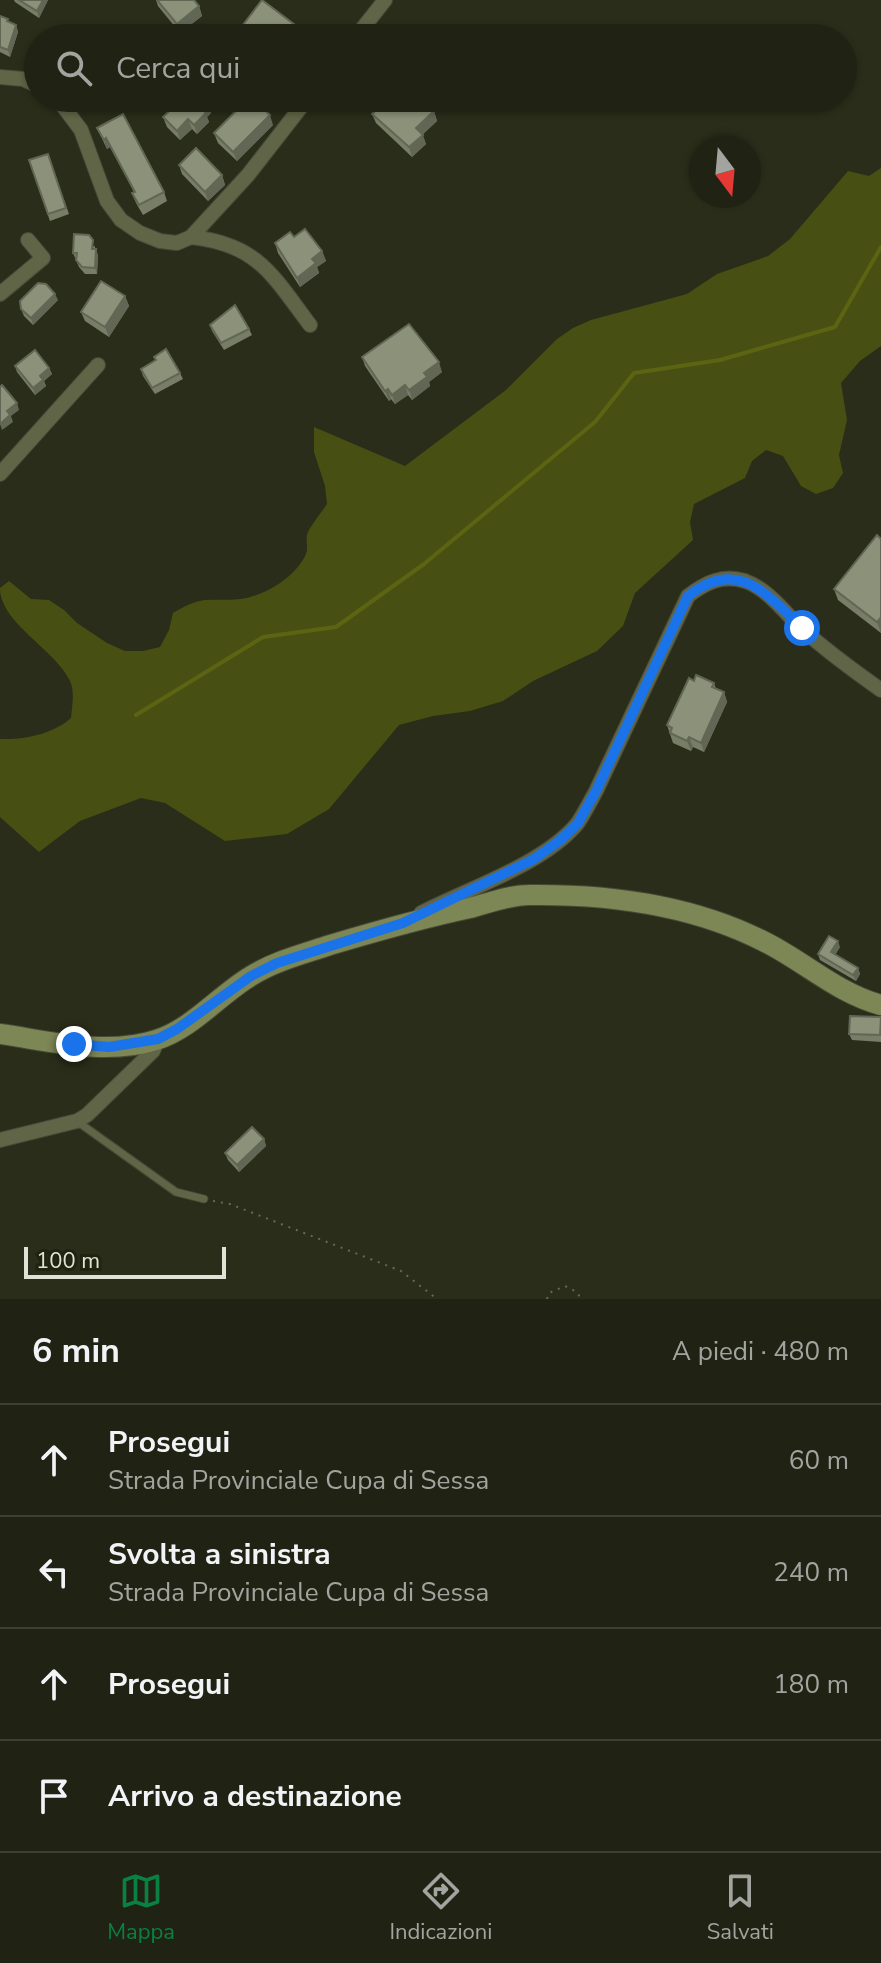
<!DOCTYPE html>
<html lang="it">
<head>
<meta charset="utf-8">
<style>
	:root { --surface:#202213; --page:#2d2f21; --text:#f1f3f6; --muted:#a2a4a0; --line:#3d3f33; --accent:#0b8043 }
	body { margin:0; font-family:"Nunito Sans",sans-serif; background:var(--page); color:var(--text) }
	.compass { position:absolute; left:689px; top:136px; width:72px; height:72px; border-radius:50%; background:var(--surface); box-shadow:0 2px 6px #0004; rotate:164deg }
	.scale { position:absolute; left:24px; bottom:20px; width:202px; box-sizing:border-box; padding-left:8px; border:4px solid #dfe2d5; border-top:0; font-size:22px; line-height:28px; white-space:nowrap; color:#dfe2d5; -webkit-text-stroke:6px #20230f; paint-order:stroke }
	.stop { position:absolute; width:24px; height:24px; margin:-18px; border:6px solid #1a73e8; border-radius:50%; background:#fff }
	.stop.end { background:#1a73e8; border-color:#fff; box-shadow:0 2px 8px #0008 }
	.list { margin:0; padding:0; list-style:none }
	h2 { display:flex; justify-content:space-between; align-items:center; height:104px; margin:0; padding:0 32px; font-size:34px }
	h2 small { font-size:26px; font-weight:400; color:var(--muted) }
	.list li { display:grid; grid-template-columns:52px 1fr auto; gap:24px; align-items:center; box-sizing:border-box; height:112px; padding:0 32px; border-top:2px solid var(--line) }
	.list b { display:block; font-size:30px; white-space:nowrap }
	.list p { margin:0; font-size:26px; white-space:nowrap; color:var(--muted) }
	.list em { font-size:26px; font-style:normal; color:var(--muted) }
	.icon { flex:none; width:44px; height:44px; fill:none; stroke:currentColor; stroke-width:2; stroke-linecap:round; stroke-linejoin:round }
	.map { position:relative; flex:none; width:881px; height:1299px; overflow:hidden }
	.search { position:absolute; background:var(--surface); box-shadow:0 2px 6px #0004; left:24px; right:24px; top:24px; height:88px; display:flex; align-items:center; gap:20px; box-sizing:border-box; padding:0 28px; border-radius:44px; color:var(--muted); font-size:30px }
	.sheet { height:552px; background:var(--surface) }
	nav { display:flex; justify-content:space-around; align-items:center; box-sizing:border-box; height:112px; border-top:2px solid var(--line); background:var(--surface); font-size:22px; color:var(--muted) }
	nav a { display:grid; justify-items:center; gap:4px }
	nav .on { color:var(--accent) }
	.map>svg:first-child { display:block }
	.green { fill:#484f12 }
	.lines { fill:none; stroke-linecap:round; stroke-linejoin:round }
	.stream { stroke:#5b6412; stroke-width:4 }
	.lane-casing { stroke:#474a37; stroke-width:9 }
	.street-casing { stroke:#474a37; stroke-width:16 }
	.secondary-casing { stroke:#474a37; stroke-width:22 }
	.path { stroke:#666957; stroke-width:2; stroke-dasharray:2 6; stroke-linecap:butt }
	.lane { stroke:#606547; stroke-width:7 }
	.street { stroke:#606547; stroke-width:14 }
	.secondary { stroke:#7d8655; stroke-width:20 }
	.wall { fill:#787d68 }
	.shaded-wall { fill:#626655 }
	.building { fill:#8c9179; stroke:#626655; stroke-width:2 }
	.route { stroke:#1a73e8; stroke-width:10 }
</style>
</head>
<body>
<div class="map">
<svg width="881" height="1299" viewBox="0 0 881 1299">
	<rect width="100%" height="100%" fill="#2a2d19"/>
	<path class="green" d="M881 168V346L860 361 841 383 847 420 839 455 843 473 833 488 816 494 801 486 783 456 766 450 752 461 745 478 694 504 690 522 693 540 635 593 623 626 597 651 533 681 503 701 470 711 433 716 399 725 329 809 287 834 225 841 165 803 141 798 80 821 39 852 0 817V739C24 740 53 734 71 718 72 706 75 692 70 681 56 650 0 623 0 588L9 581 31 599 49 600 64 610 77 623 107 643 125 651H143L160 647 169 630 173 613C205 594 207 602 240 599 263 597 296 577 306 554 309 546 304 538 309 530 314 521 321 513 327 504L325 486 314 452V427L405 466 506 390 557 339 573 328 591 320 687 294 717 274 768 256 790 239 848 171 869 176Z"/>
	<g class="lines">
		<path class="stream" d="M136 715 263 637 336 627 424 564 595 422 634 373 720 360 835 327 881 247"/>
		<defs>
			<path id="lane" d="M78 1122 176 1192 204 1199"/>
			<g id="street">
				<path d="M355 38 385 0"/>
				<path d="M0 77 23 79 38 86"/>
				<path d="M57 98 81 130 107 201 121 220 140 233 160 241 177 243 191 237 248 175 308 98"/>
				<path d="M191 237C258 244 273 276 310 325"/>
				<path d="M0 294 43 258 28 240"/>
				<path d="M0 474 98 365"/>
				<path d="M421 913C469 888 542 865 577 824 584 814 590 802 596 791L688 596C705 583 722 574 745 581 768 589 785 613 802 629 827 651 854 671 881 690"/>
				<path d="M0 1140 77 1121 87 1115 153 1051 158 1039"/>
			</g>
			<path id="secondary" d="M0 1034C50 1041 106 1056 156 1040 192 1029 219 995 251 976 275 961 303 954 330 945 377 931 423 918 470 908 489 903 510 895 529 895 609 894 693 905 765 942 805 962 837 993 881 1005"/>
		</defs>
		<use href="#lane" class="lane-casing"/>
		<use href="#street" class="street-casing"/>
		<use href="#secondary" class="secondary-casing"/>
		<g class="path">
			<path d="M213 1201 230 1204 401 1271 437 1299"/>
			<path d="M547 1299 549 1293 565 1286 577 1292 581 1299"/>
		</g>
		<use href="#lane" class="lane"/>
		<use href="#street" class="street"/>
		<use href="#secondary" class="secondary"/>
	</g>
	<g class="wall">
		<path d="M14 0H48L39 18 15 2Z"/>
		<path d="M156 0H194L199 6 202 16 180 33 158 6Z"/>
		<path d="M0 16 9 22 16 25 18 32 10 57 0 52Z"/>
		<path d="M239 30 299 34 296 38H242Z"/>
		<path d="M173 99 211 113 207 117 209 122 197 134 192 129 180 140 167 127 163 117 176 105Z"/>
		<path d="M406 105 434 111 437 121 422 135 426 144 412 157 376 123 372 114Z"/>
		<path d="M273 125 237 161 218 143 214 133Z"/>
		<path d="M97 128 164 192 167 201 143 215 136 203 132 193 134 192 110 147 107 149Z"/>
		<path d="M48 154 69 214 50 221 29 160Z"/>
		<path d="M179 165 222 175 225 185 208 201 182 174Z"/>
		<path d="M294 237 322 251 326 261 317 267 319 273 300 287 278 253 275 243Z"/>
		<path d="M95 246V249H96L98 256 97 274H85L79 267 73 253Z"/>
		<path d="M125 296 129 306 109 337 85 321 81 312Z"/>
		<path d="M58 300 33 325 24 316 21 309Z"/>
		<path d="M210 325 249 329 252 335 224 350 212 331Z"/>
		<path d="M154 357 180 373 183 379 155 394 143 376 141 369 155 360Z"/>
		<path d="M362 357 442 372 429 382 430 386 412 400 408 395 395 404 391 399 389 401 365 366Z"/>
		<path d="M15 366 49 368 52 374 44 381 46 386 35 395 17 372Z"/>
		<path d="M881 539V633L838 600 834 589Z"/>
		<path d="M694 681 714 683 716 689 724 692 727 702 704 752 693 747 691 751 673 743 667 725Z"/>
		<path d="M840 947 835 955 858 968 860 974 856 981 820 960 818 954Z"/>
		<path d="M881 1017V1042L852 1040 849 1034Z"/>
		<path d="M264 1139 266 1146 239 1172 228 1160 225 1153Z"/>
	</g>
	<g class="shaded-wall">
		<path d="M43 0H48L39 18 37 11Z"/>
		<path d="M199 6 202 16 180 33 177 24Z"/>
		<path d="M16 25 18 32 10 57 8 50Z"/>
		<path d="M295 25 299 34 296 38H285Z"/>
		<path d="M208 103 211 113 207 117 209 122 197 134 194 125 202 109Z"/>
		<path d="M434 111 437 121 420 137 416 128Z"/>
		<path d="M270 115 273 125 237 161 233 152Z"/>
		<path d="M188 119 192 129 180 140 177 131Z"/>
		<path d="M423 135 426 144 412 157 409 147Z"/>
		<path d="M106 138 110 147 107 149 104 140Z"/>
		<path d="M222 175 225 185 208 201 205 192Z"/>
		<path d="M96 249 98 256 97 274 95 268Z"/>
		<path d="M322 251 326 261 317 267 319 273 300 287 297 278 312 259Z"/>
		<path d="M55 294 58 300 33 325 31 318Z"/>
		<path d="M125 296 129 306 109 337 105 327Z"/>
		<path d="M439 362 442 372 429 382 430 386 412 400 409 390 424 373Z"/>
		<path d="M49 368 52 374 44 381 46 386 35 395 33 388 40 376Z"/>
		<path d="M405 385 408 395 395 404 392 395Z"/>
		<path d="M388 389 391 399 389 401 385 391Z"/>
		<path d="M17 403 19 410 11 416 13 422 2 430 0 424 7 411Z"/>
		<path d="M881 617V633L877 622Z"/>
		<path d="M724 692 727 702 704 752 701 743Z"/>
		<path d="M689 737 693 747 691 751 687 741Z"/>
		<path d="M838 941 840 947 833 958 831 952Z"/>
		<path d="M858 968 860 974 856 981 853 975Z"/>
		<path d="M264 1139 266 1146 239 1172 237 1165Z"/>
	</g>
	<g class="building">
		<path d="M19 0H43L37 11Z"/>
		<path d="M157 0H194L199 6 177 24Z"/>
		<path d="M262 0 295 25 285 38H250L239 30Z"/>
		<path d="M0 16 8 19 7 21 16 25 8 50 0 47Z"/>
		<path d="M174 98H202L208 103 202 109 206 113 194 125 188 119 177 131 163 117 178 103Z"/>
		<path d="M249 98H252L270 115 233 152 214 133Z"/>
		<path d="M390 98H400L406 105 414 98H422L434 111 416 128 423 135 409 147 372 114Z"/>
		<path d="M123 114 164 192 139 205 132 193 135 192 106 138 104 140 97 128Z"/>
		<path d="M196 148 222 175 205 192 179 165Z"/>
		<path d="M48 154 66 208 48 214 29 160Z"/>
		<path d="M305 229 322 251 312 259 316 263 297 278 275 243 290 232 294 237Z"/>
		<path d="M74 234 89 235 93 240 92 249H96L95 268 82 267 76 260 77 253H73Z"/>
		<path d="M101 281 125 296 105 327 81 312Z"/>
		<path d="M38 283 46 284 55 294 31 318 21 309 20 301Z"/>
		<path d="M235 305 249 329 221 343 210 325Z"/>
		<path d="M409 324 439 362 424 373 427 377 409 390 405 385 392 395 388 389 385 391 362 357Z"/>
		<path d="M166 349 180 373 152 388 141 369 156 360 154 357Z"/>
		<path d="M35 350 49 368 40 376 43 380 33 388 15 366Z"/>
		<path d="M2 385 17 403 7 411 10 415 0 424V387Z"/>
		<path d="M877 535 881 539V617L877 622 834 589Z"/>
		<path d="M696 675 714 683 712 687 724 692 701 743 689 737 687 741 670 733 672 728 667 725 689 678 694 681Z"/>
		<path d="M829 936 838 941 831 952 858 968 853 975 818 954Z"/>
		<path d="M850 1016 881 1017 880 1035 849 1034Z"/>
		<path d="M252 1127 264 1139 237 1165 225 1153Z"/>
	</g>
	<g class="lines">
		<path class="route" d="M74 1044 109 1047 158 1039 177 1029 251 976 277 963 403 923 534 859 559 841 578 823 596 791 688 596C737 557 766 593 802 628"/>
	</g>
</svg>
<svg class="compass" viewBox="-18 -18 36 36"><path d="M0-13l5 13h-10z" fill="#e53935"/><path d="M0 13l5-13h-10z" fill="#a2a4a0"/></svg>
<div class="scale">100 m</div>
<div class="stop" style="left:802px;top:628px"></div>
<div class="stop end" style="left:74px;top:1044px"></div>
<div class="search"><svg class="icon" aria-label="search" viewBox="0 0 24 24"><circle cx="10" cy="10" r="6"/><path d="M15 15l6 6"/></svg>Cerca qui</div>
</div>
<section class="sheet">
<h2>6 min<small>A piedi · 480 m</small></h2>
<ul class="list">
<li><svg class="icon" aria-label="ahead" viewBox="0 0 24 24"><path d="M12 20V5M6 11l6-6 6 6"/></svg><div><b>Prosegui</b><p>Strada Provinciale Cupa di Sessa</p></div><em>60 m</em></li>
<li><svg class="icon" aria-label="left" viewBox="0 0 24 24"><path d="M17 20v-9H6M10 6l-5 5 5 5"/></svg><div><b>Svolta a sinistra</b><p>Strada Provinciale Cupa di Sessa</p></div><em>240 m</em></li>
<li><svg class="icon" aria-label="ahead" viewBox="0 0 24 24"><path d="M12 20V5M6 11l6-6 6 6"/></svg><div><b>Prosegui</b></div><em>180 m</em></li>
<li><svg class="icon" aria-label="arrive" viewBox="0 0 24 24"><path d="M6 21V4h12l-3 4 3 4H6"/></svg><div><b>Arrivo a destinazione</b></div></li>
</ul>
</section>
<nav>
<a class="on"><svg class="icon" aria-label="map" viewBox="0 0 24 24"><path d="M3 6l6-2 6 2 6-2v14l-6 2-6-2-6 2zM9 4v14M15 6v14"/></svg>Mappa</a>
<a><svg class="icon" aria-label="directions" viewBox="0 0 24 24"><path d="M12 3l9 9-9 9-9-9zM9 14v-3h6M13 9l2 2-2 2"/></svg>Indicazioni</a>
<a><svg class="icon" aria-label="saved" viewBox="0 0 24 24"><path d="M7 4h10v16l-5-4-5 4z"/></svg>Salvati</a>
</nav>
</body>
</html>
